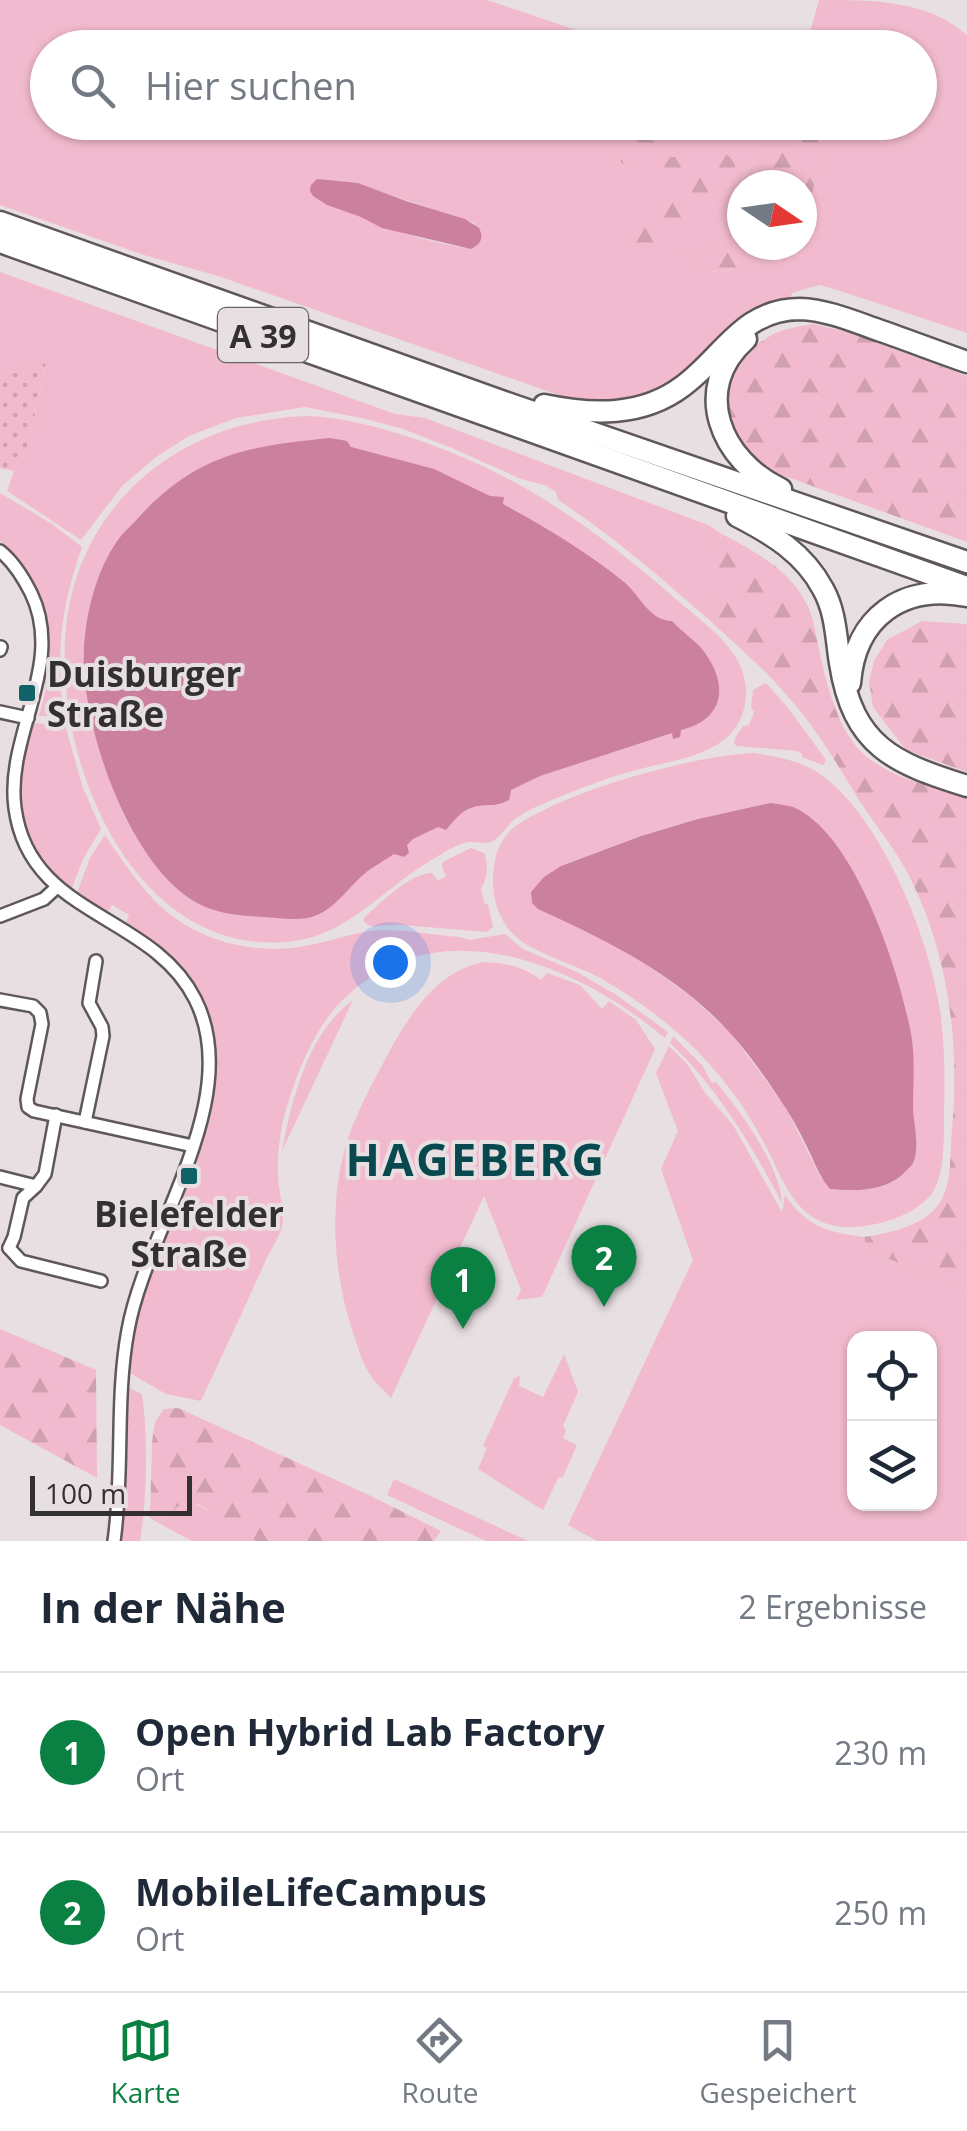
<!DOCTYPE html>
<html lang="de">
<head>
<meta charset="utf-8">
<style>
	:root { --surface:#fff; --page:#f2f2f3; --text:#1f2937; --muted:#747a83; --line:#e0e1e3; --accent:#0b8043 }
	body { margin:0; font-family:"Open Sans",sans-serif; background:var(--page); color:var(--text) }
	.controls { position:absolute; right:30px; bottom:30px; display:grid; overflow:hidden; border-radius:20px; box-shadow:0 2px 8px #0004 }
	.controls button { width:90px; height:90px; display:grid; place-items:center; padding:0; border:0; border-bottom:2px solid var(--line); background:var(--surface); color:var(--text); font:50px sans-serif }
	.compass { position:absolute; left:727px; top:170px; width:90px; height:90px; border-radius:50%; background:var(--surface); box-shadow:0 2px 8px #0004; rotate:103deg }
	.scale { position:absolute; left:30px; bottom:25px; width:162px; box-sizing:border-box; padding-left:10px; border:5px solid #333031; border-top:0; font-size:28px; line-height:35px; white-space:nowrap; color:#333031; -webkit-text-stroke:8px #e8dfe2; paint-order:stroke }
	.you { position:absolute; left:390px; top:962px; width:35px; height:35px; margin:-25px; border:8px solid #fff; border-radius:50%; background:#1a73e8; box-shadow:0 0 0 15px #1a73e833 }
	.badge { display:grid; place-items:center; width:65px; height:65px; border-radius:50%; background:var(--accent); color:#fff; font-size:32px; font-weight:700 }
	.pin { position:absolute; translate:-50% -82px; filter:drop-shadow(0 2px 5px #0008) }
	.pin::after { content:''; position:absolute; top:52px; width:35px; height:30px; background:inherit; clip-path:polygon(0 0,100% 0,50% 100%) }
	.list { margin:0; padding:0; list-style:none }
	h2 { display:flex; justify-content:space-between; align-items:center; height:130px; margin:0; padding:0 40px; font-size:42px }
	h2 small { font-size:32px; font-weight:400; color:var(--muted) }
	.list li { display:grid; grid-template-columns:65px 1fr auto; gap:30px; align-items:center; box-sizing:border-box; height:160px; padding:0 40px; border-top:2px solid var(--line) }
	.list b { display:block; font-size:38px; white-space:nowrap }
	.list p { margin:0; font-size:32px; white-space:nowrap; color:var(--muted) }
	.list em { font-size:32px; font-style:normal; color:var(--muted) }
	.icon { flex:none; width:55px; height:55px; fill:none; stroke:currentColor; stroke-width:2; stroke-linecap:round; stroke-linejoin:round }
	.map { position:relative; flex:none; width:967px; height:1541px; overflow:hidden }
	.search { position:absolute; background:var(--surface); box-shadow:0 2px 8px #0004; left:30px; right:30px; top:30px; height:110px; display:flex; align-items:center; gap:25px; box-sizing:border-box; padding:0 35px; border-radius:55px; color:var(--muted); font-size:38px }
	.sheet { height:450px; background:var(--surface) }
	nav { display:flex; justify-content:space-around; align-items:center; box-sizing:border-box; height:140px; border-top:2px solid var(--line); background:var(--surface); font-size:28px; color:var(--muted) }
	nav a { display:grid; justify-items:center; gap:5px }
	nav .on { color:var(--accent) }
	.map>svg:first-child { display:block }
	.green { fill:#f2bace; fill-rule:evenodd }
	.forest { fill:url(#forest-firs) }
	.park { fill:url(#park-dots) }
	.water { fill:#cb809e }
	.lines { fill:none; stroke-linecap:round; stroke-linejoin:round }
	.minor-casing { stroke:#5f585a; stroke-width:16 }
	.motorway-casing { stroke:#5f585a; stroke-width:25 }
	.minor { stroke:#fff; stroke-width:11 }
	.motorway { stroke:#fff; stroke-width:20 }
	.poi-dot { fill:#116169; stroke:#e8dfe2; stroke-width:4 }
	.labels { text-anchor:middle; dominant-baseline:central; stroke-width:8; stroke-linejoin:round; paint-order:stroke }
	.shield { fill:#e8dfe2; stroke:#696466; stroke-width:2.5 }
	.shield-label { font-size:32px; font-weight:bold; fill:#333031 }
	.poi-label { font-size:35px; font-weight:bold; fill:#333031; stroke:#e8dfe2; text-anchor:start }
	.district-label { font-size:45px; font-weight:bold; letter-spacing:2.5px; fill:#08494f; stroke:#e8dfe2 }
</style>
</head>
<body>
<div class="map">
<svg width="967" height="1541" viewBox="0 0 967 1541">
	<defs>
		<pattern id="forest-firs" width="22" height="20" patternUnits="userSpaceOnUse" patternTransform="scale(2.5)"><rect width="22" height="20" fill="#f2bace"/><path d="M5 1l3.5 6h-7zM16 11l3.5 6h-7z" fill="#d0a0b1"/></pattern>
		<pattern id="park-dots" width="8" height="8" patternUnits="userSpaceOnUse" patternTransform="scale(2.5)"><rect width="8" height="8" fill="#f2bace"/><path d="M2 2h.1M6 6h.1" fill="none" stroke="#d0a0b1" stroke-width="1.8" stroke-linecap="round"/></pattern>
	</defs>
	<rect width="100%" height="100%" fill="#e8dfe2"/>
	<g class="green">
		<path d="M0 0H487L626 47 48 48V122H705L737 132 756 123H783L795 150 762 149 742 178V236L686 255 711 272 749 267 783 245H802L803 209 812 197 815 176 825 171 839 123 920 122V48L806 47 819 0C873 0 927 0 967 35V333L834 289 819 285 792 293 790 299C716 312 705 375 643 397 621 404 595 403 573 400L218 276 144 255 0 205ZM370 188 474 223 471 249C435 243 397 233 364 218 347 210 329 206 313 196Z"/>
		<path d="M0 272 395 414 425 418 708 525 722 534 714 552V587L708 619C660 577 612 535 558 500L556 492 545 485 521 479 452 448 403 429 366 419 305 407 236 418 189 436 156 457 123 485 81 540 7 491 14 471 25 456 46 365 15 373 0 368Z"/>
		<path d="M305 416C344 417 378 427 415 439 521 475 594 528 677 600 707 626 748 652 746 695 743 753 683 758 640 769 616 775 592 784 569 793 552 800 533 807 518 817 507 823 502 838 491 842 482 845 473 840 464 843 449 848 435 858 422 866 380 893 346 934 294 941 123 964 36 725 73 589 102 483 198 420 305 416Z"/>
		<path d="M0 493 52 524 82 547C60 610 57 650 63 716H39L47 685 43 683C53 625 44 582 0 541Z"/>
		<path d="M766 683 788 708 824 757 826 761 823 765 802 757V754L797 751 737 746 734 744 735 738 743 726 749 725 754 712 751 707 753 690Z"/>
		<path d="M33 723 65 725 83 788 101 829 83 859 72 888C11 841 15 791 33 723Z"/>
		<path d="M754 753C774 756 793 759 812 769 878 807 929 936 940 1010 945 1045 945 1079 944 1115 944 1137 945 1179 930 1196 912 1216 881 1225 855 1227 837 1228 820 1224 806 1212 785 1194 776 1164 763 1141 745 1106 719 1072 691 1045 664 1019 632 996 600 978 576 965 546 957 524 943 495 924 488 888 496 856 499 844 507 832 517 825 570 790 690 756 754 753ZM770 803 914 1124 916 1146 893 1182C859 1193 854 1190 821 1178L785 1106 730 1032 688 994 644 963 597 936 561 866 641 836 698 819Z"/>
		<path d="M105 835C118 854 131 874 146 891 183 936 243 955 299 947 327 943 354 931 383 930 408 930 435 935 460 937L469 940 505 934 523 949 577 972 615 994 668 1032 665 1038C580 967 443 906 348 995 318 1022 301 1062 289 1100 281 1123 277 1151 278 1175 278 1190 284 1206 283 1221 282 1234 270 1250 265 1262 244 1309 222 1355 201 1401L166 1394 128 1372C135 1329 143 1288 159 1248 170 1216 185 1192 198 1162L194 1160C200 1142 206 1125 210 1107 229 1023 197 966 126 923L129 915 112 905 107 913 77 893 90 858Z"/>
		<path d="M471 848 484 853C489 864 487 879 481 889L484 903 488 905 493 927 487 932 402 925 370 926 364 922V918C382 902 408 874 432 873L438 881 446 876 442 867 443 862Z"/>
		<path d="M484 962C507 963 523 967 541 980L547 973 580 985 602 1009 609 1001 636 1020 655 1049 542 1297 516 1300 521 1290 484 1196 391 1398C385 1391 376 1384 371 1376 362 1363 358 1347 353 1333 334 1275 329 1212 344 1152 353 1118 372 1084 388 1054 409 1015 438 970 484 962Z"/>
		<path d="M353 1000 282 1151C292 1099 307 1034 353 1000Z"/>
		<path d="M673 1036 702 1065 712 1083 716 1082C740 1111 780 1165 782 1203 751 1144 718 1089 670 1043Z"/>
		<path d="M669 1046 688 1065 705 1093 733 1125 782 1212 785 1195C807 1227 827 1232 864 1237L868 1251 967 1289V1541H597L568 1525 693 1260 661 1169 678 1131 656 1073ZM854 1338H930V1504H854Z"/>
		<path d="M564 1354 578 1392 563 1426 566 1431 563 1438 577 1445 563 1477 558 1478 543 1510 478 1469 487 1448 483 1446 514 1378 520 1376 519 1386 543 1397Z"/>
		<path d="M127 1387 142 1394C148 1434 147 1501 140 1541H122Z"/>
		<path d="M394 1479 528 1541H486L387 1495Z"/>
		<path d="M191 1502C215 1512 234 1527 256 1541H192L160 1524 178 1504Z"/>
	</g>
	<g class="forest">
		<path d="M630 123H639L659 131 670 157H687L717 148 737 162 711 225 667 234 660 249 629 253 620 241 644 211 666 190 621 162 619 136Z"/>
		<path d="M783 123H839L825 171 815 177 812 197 803 209 802 233V185H742V179L762 149 794 150Z"/>
		<path d="M742 236V245H783L749 267 711 272 685 255Z"/>
		<path d="M813 324 851 333 967 376V542L768 470C758 462 746 453 740 443 714 402 732 353 776 333 787 328 800 326 813 324Z"/>
		<path d="M722 534C754 551 787 568 805 601 813 615 815 630 818 645 826 681 837 733 867 757 896 780 933 787 967 797V1289L868 1251 864 1237C891 1233 930 1225 943 1197 952 1178 950 1150 952 1129 960 1041 948 949 906 870 892 845 874 823 859 800 838 765 817 730 790 699 766 670 736 645 708 619L714 587V552Z"/>
		<path d="M922 621 967 624V772L906 750 873 707 869 682 874 661 887 640Z"/>
		<path d="M0 1329 96 1370 97 1478 0 1425Z"/>
		<path d="M178 1408 371 1496 441 1531 434 1541H256C247 1535 236 1531 227 1524 198 1502 187 1490 160 1524L150 1518 152 1442 155 1422 164 1409Z"/>
	</g>
	<path class="park" d="M32 360 46 364 25 457 14 471 0 468V368L15 373 23 370Z"/>
	<g class="water">
		<path d="M317 179 358 183 406 201 465 219 479 228C484 238 481 244 471 249L382 228 361 217 327 205 313 196 310 191 311 185Z"/>
		<path d="M330 438 347 441 351 447 434 469 490 496 504 497 503 504C545 527 587 552 624 582 640 595 649 621 672 621 681 631 693 639 702 649 729 683 726 719 681 730L680 737 673 739 672 733 540 776 511 790 509 800C494 808 488 803 474 807 461 810 454 821 446 830L438 827 413 839 407 845 409 853 404 857 394 854C384 861 372 867 363 875 348 888 335 908 317 915 302 922 280 918 264 917 242 916 217 914 197 903 132 867 88 742 84 670 82 630 92 580 114 546 120 535 131 526 139 517 197 454 249 446 330 438Z"/>
		<path d="M770 803C777 804 786 805 793 807 856 833 902 978 912 1040 915 1062 913 1087 913 1109 914 1126 920 1148 913 1163 912 1166 905 1171 903 1174 883 1192 856 1191 830 1189 819 1176 815 1163 808 1149 799 1130 789 1112 777 1095 763 1074 748 1053 731 1034 678 975 608 941 538 909L532 903 531 892 544 877 561 866 641 836 698 819Z"/>
	</g>
	<g class="lines">
		<defs>
			<g id="minor">
				<path d="M0 551C14 562 23 577 31 593 66 665 5 735 15 808 29 917 152 913 195 999 246 1099 146 1229 128 1330 115 1400 124 1471 114 1541"/>
				<path d="M0 650 1 647"/>
				<path d="M0 712 28 718"/>
				<path d="M0 916 44 899 57 887"/>
				<path d="M0 1000 33 1006 40 1013 42 1024 27 1099 28 1107 34 1111 193 1146"/>
				<path d="M85 1122 103 1036 102 1027 89 1003 96 961"/>
				<path d="M0 1177 36 1186 45 1174 56 1115"/>
				<path d="M9 1248 21 1261 101 1281"/>
				<path d="M9 1248 14 1237 23 1198 36 1186"/>
			</g>
			<g id="motorway">
				<path d="M0 222 510 404 967 562"/>
				<path d="M0 242 967 587"/>
				<path d="M746 339C690 389 721 461 781 489"/>
				<path d="M544 405C592 415 642 417 683 386 723 357 742 309 800 309 828 310 855 322 881 331 910 341 938 352 967 362"/>
				<path d="M737 516C772 534 804 553 823 589 836 612 836 638 840 663 853 746 893 763 967 786"/>
				<path d="M850 683C855 617 903 583 967 596"/>
			</g>
		</defs>
		<use href="#minor" class="minor-casing"/>
		<use href="#motorway" class="motorway-casing"/>
		<use href="#minor" class="minor"/>
		<use href="#motorway" class="motorway"/>
	</g>
	<g class="poi-dot">
		<rect x="17" y="683" width="20" height="20" rx="5"/>
		<rect x="179" y="1166" width="20" height="20" rx="5"/>
	</g>
	<g class="labels">
		<rect class="shield" x="218" y="308" width="90" height="54" rx="8"/>
		<g class="shield-label">
			<text x="263" y="335">A 39</text>
		</g>
		<g class="poi-label">
			<text x="47" y="673">Duisburger<tspan x="47" dy="40">Straße</tspan></text>
			<text x="189" y="1213" text-anchor="middle">Bielefelder<tspan x="189" dy="40">Straße</tspan></text>
		</g>
		<g class="district-label">
			<text x="476" y="1158">HAGEBERG</text>
		</g>
	</g>
</svg>
<div class="controls">
<button><svg class="icon" aria-label="locate" viewBox="0 0 24 24"><circle cx="12" cy="12" r="6"/><path d="M12 2v4M12 18v4M2 12h4M18 12h4"/></svg></button>
<button><svg class="icon" aria-label="layers" viewBox="0 0 24 24"><path d="M12 4l9 5-9 5-9-5zM3 14l9 5 9-5"/></svg></button>
</div>
<svg class="compass" viewBox="-18 -18 36 36"><path d="M0-13l5 13h-10z" fill="#e53935"/><path d="M0 13l5-13h-10z" fill="#747a83"/></svg>
<div class="scale">100 m</div>
<div class="you"></div>
<div class="pin badge" style="left:463px;top:1329px">1</div>
<div class="pin badge" style="left:604px;top:1307px">2</div>
<div class="search"><svg class="icon" aria-label="search" viewBox="0 0 24 24"><circle cx="10" cy="10" r="6"/><path d="M15 15l6 6"/></svg>Hier suchen</div>
</div>
<section class="sheet">
<h2>In der Nähe<small>2 Ergebnisse</small></h2>
<ul class="list">
<li><span class="badge">1</span><div><b>Open Hybrid Lab Factory</b><p>Ort</p></div><em>230 m</em></li>
<li><span class="badge">2</span><div><b>MobileLifeCampus</b><p>Ort</p></div><em>250 m</em></li>
</ul>
</section>
<nav>
<a class="on"><svg class="icon" aria-label="map" viewBox="0 0 24 24"><path d="M3 6l6-2 6 2 6-2v14l-6 2-6-2-6 2zM9 4v14M15 6v14"/></svg>Karte</a>
<a><svg class="icon" aria-label="directions" viewBox="0 0 24 24"><path d="M12 3l9 9-9 9-9-9zM9 14v-3h6M13 9l2 2-2 2"/></svg>Route</a>
<a><svg class="icon" aria-label="saved" viewBox="0 0 24 24"><path d="M7 4h10v16l-5-4-5 4z"/></svg>Gespeichert</a>
</nav>
</body>
</html>
